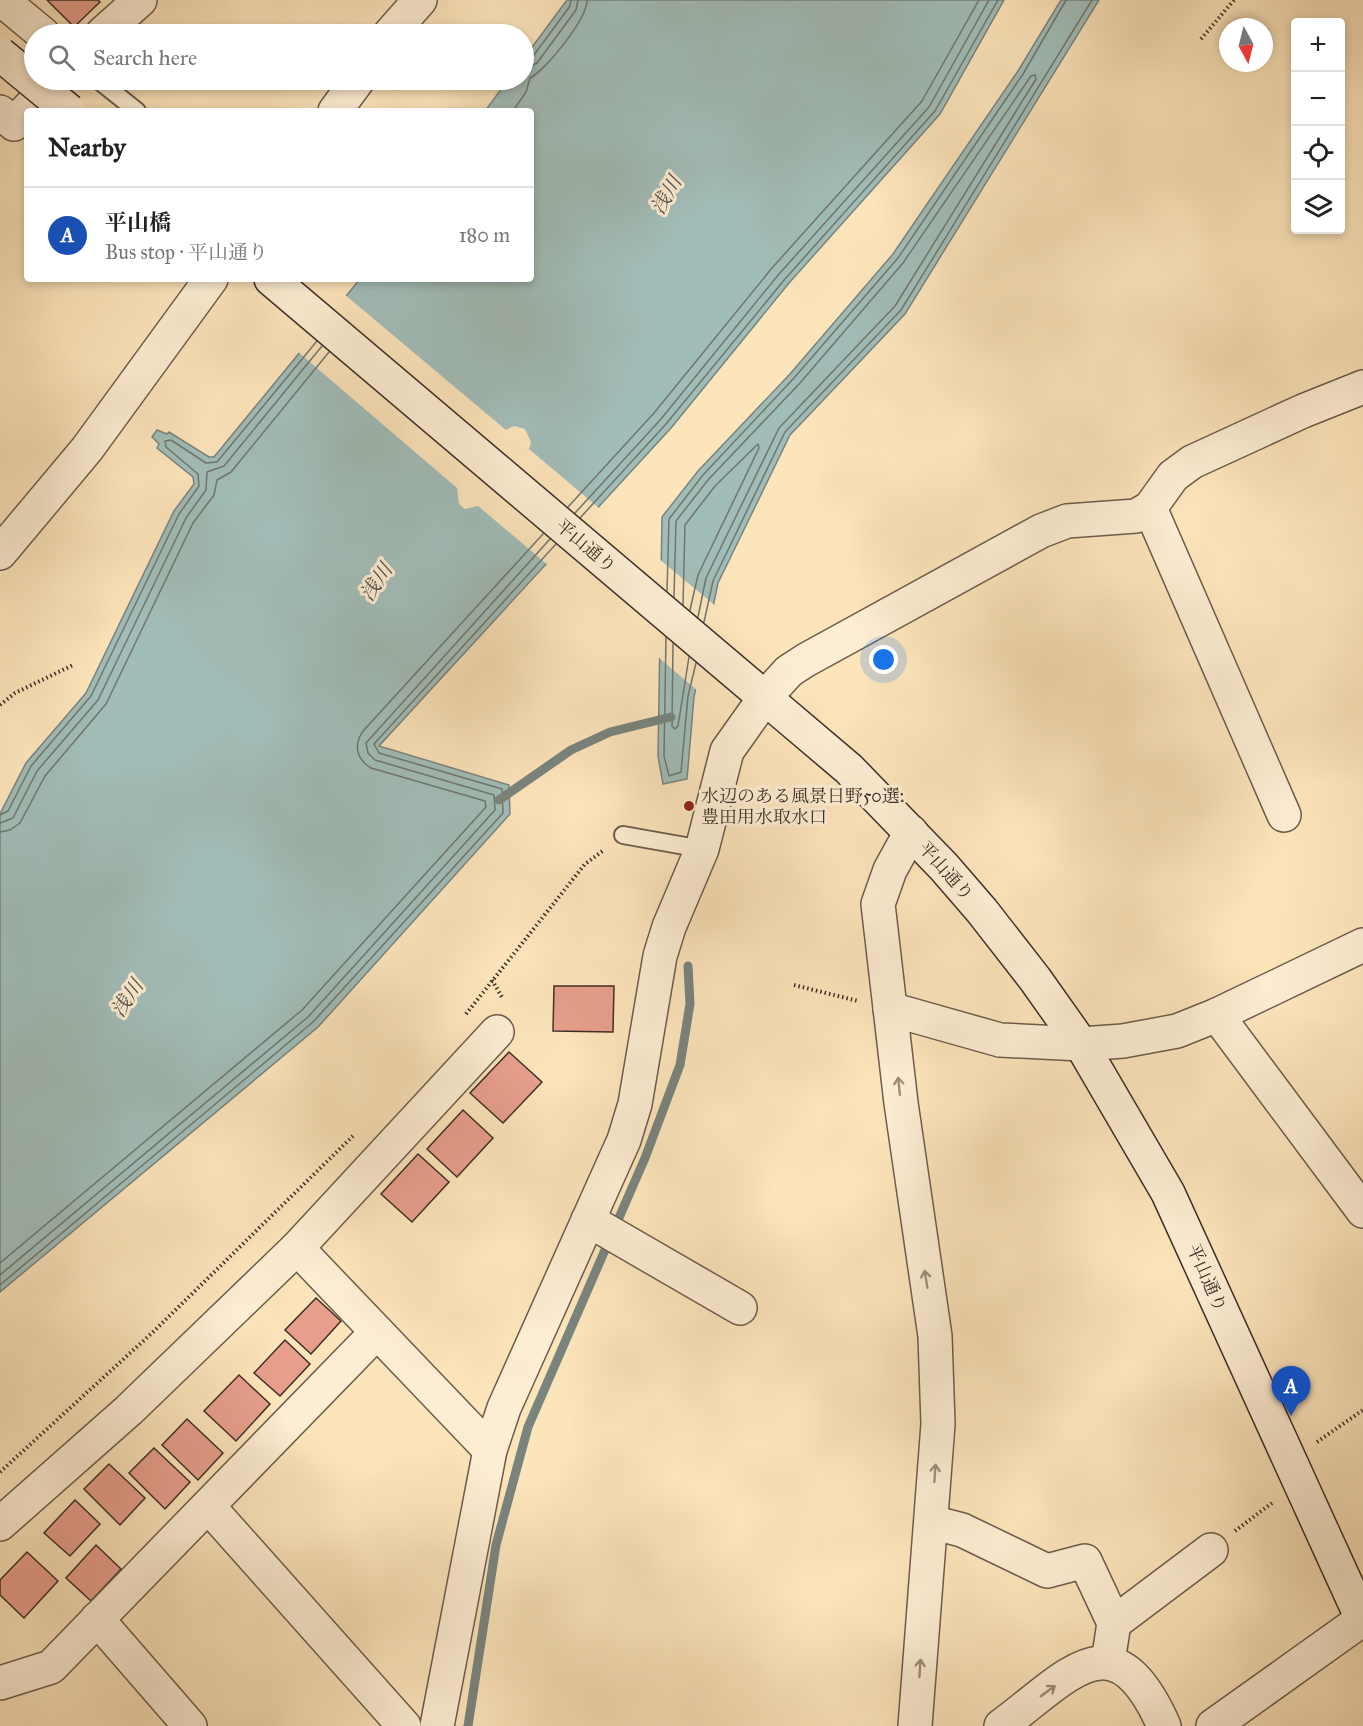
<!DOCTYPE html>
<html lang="en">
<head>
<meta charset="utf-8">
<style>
	:root { --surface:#fff; --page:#f2f2f2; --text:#222; --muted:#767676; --line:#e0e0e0; --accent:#d93025 }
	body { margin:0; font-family:"IM FELL Great Primer","Noto Serif JP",serif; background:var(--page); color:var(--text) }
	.controls { position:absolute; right:18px; top:18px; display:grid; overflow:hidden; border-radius:6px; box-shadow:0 3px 9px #0003 }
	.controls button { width:54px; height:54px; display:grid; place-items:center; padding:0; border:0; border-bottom:2px solid var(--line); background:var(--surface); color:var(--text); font:30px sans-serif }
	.compass { position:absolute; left:1219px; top:18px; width:54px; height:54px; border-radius:50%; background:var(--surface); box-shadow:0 3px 9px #0003; rotate:173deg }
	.you { position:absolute; left:884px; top:660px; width:21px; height:21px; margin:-15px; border:4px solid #fff; border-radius:50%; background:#1a73e8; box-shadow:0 0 0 9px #1a73e833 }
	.badge { display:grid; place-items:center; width:39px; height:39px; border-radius:50%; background:var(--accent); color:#fff; font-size:20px; font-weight:700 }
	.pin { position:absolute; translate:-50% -50px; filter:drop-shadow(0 2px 3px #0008) }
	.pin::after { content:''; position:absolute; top:32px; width:21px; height:18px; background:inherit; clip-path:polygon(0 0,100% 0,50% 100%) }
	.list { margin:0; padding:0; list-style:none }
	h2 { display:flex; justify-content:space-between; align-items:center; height:78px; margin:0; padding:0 24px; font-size:26px }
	h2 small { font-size:20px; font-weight:400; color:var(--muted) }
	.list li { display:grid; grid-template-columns:39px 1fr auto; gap:18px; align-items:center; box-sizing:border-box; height:96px; padding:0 24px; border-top:2px solid var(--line) }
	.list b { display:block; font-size:22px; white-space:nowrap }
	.list p { margin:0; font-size:20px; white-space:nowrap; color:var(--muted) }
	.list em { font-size:20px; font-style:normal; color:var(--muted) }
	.icon { flex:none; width:33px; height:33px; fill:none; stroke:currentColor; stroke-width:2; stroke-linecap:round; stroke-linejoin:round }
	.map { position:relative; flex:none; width:1363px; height:1726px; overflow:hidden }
	.search { position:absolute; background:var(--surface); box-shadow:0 3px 9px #0003; left:24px; top:24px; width:510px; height:66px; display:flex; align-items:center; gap:15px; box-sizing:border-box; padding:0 21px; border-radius:33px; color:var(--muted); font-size:22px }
	.panel { position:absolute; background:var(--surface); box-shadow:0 3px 9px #0003; left:24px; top:108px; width:510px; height:174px; border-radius:6px }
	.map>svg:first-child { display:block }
	.water { fill:#a1bdb8; stroke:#79847e; stroke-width:1.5 }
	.pier { fill:#fce4bb }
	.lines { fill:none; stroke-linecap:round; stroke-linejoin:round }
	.shore { stroke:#6f766f; stroke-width:1.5 }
	.stream { stroke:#79847e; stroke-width:9 }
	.building { fill:#e79f8c; stroke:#3d2e26; stroke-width:1.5 }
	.service-casing { stroke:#6d5c4b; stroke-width:20 }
	.minor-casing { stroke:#6d5c4b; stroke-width:36 }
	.tertiary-casing { stroke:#6d5c4b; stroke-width:36 }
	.secondary-casing { stroke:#3d2e26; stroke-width:36 }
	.path { stroke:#3d2e26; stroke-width:4; stroke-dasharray:1.5 3; stroke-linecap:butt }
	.service { stroke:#fdedd3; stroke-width:16 }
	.minor { stroke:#fdedd3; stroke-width:33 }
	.tertiary { stroke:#fdedd3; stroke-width:33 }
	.secondary { stroke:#fdedd3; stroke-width:33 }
	.secondary-bridge-casing { stroke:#3d2e26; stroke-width:36; stroke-linecap:butt }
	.secondary-bridge { stroke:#fdedd3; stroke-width:33 }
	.oneway { stroke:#9d8e7c }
	.poi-dot { fill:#8f2418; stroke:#fdedd3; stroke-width:2 }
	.labels { text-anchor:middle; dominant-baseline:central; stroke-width:6; stroke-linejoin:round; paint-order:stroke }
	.street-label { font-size:18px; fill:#3d2e26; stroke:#fdedd3 }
	.poi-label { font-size:18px; fill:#3d2e26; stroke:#fdedd3; text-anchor:start }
	.water-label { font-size:20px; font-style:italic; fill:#56524a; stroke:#fdedd3 }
</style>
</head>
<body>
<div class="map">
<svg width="1363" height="1726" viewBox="0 0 1363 1726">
	<rect width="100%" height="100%" fill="#fce4bb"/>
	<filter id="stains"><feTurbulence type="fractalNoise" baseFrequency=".00333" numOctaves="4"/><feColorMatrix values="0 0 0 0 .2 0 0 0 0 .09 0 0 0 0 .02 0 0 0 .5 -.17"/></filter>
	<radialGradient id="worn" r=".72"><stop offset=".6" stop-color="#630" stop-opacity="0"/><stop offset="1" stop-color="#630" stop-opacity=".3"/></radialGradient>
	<g class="water">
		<path d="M567 0H1004L940 114 789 283 671 428 379 746 509 785 510 814 318 1027 0 1292V814L26 763 86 693 174 511 194 484 193 477 157 448 159 444 152 437 157 430 167 434 169 432 209 457H214L360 279H531V111H485L508 80H524V58Z"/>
		<path d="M1061 0H1099L905 314 790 435 718 583 694 697 687 779 663 784 658 756 662 517 698 471 790 374 893 254 1018 71Z"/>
	</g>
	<g class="pier">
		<path d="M344 294 506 430 514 426 525 429 531 442 529 449 600 509 549 566 478 506 465 509 459 504 457 488 297 351Z"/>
		<path d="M658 558 717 607 699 692 657 656Z"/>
	</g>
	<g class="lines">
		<g class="shore">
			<path d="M524 61 531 59 570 6 571 0"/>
			<path d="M524 69 537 63 576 10 578 0"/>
			<path d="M513 111 526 92 530 78C546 70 587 19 587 0"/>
			<path d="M568 507 654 413 772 268 922 101 979 0"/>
			<path d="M575 513 661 419 779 274 929 107 989 0"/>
			<path d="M580 518 666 424 785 279 935 111 998 0"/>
			<path d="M667 591 669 519 703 475 794 378 898 258 1023 74 1066 0"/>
			<path d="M674 597 676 521 708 480 800 383 903 263 1031 76 1035 75 1036 79 895 306 779 428 706 578 698 617"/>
			<path d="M683 605 685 525 715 486 758 444 759 448 698 575 690 610"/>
			<path d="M704 622 713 581 785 432 901 310 1092 0"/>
			<path d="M666 637 664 756 669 776 681 772 688 696 696 663"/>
			<path d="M673 644 672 726 675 729 678 726 689 657"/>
			<path d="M0 815 8 811 31 766 91 696 179 514 199 486 198 474 166 447 165 441 171 440 206 463 217 462 317 341"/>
			<path d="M0 823 13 818 37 771 98 700 186 518 206 490 207 472 224 466 322 346"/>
			<path d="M0 832 10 830 20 823 45 776 106 704 193 523 214 495 217 480 231 472 329 352"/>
			<path d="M0 1263 302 1010 486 807 485 801 371 768C356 759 353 744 364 730L543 534"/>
			<path d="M0 1275 308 1017 495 810 494 795 375 760 368 753 366 743 550 539"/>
			<path d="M0 1285 313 1022 503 813 502 789 379 753 374 744 556 544"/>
		</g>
		<g class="stream">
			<path d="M499 800 571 750 610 732 671 717"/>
			<path d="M468 1726 496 1545 528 1427 645 1158 680 1065 690 1004 688 966"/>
		</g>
	</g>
	<g class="building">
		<path d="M47 0H98L100 2 74 27Z"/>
		<path d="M554 986H614L613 1032 553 1031Z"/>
		<path d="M509 1052 542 1082 503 1123 470 1093Z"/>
		<path d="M463 1110 493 1138 457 1177 427 1149Z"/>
		<path d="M418 1154 449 1182 412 1222 381 1194Z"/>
		<path d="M316 1298 341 1321 311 1354 285 1330Z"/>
		<path d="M285 1340 310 1364 280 1396 254 1373Z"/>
		<path d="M239 1375 270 1404 236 1441 204 1411Z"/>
		<path d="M187 1419 223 1453 198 1480 162 1445Z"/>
		<path d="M154 1448 190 1482 165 1509 129 1473Z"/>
		<path d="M109 1464 145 1498 120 1525 84 1489Z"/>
		<path d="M75 1500 100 1524 70 1556 44 1533Z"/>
		<path d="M96 1545 121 1569 91 1601 66 1578Z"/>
		<path d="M27 1552 58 1581 24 1618 0 1595V1580Z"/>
	</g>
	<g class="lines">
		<defs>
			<g id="service">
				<path d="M98 80 137 111"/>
				<path d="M623 835 702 849"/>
			</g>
			<g id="minor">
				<path d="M2 0 43 34"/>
				<path d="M102 34 140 0"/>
				<path d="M390 34 420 0"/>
				<path d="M335 111 358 80"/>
				<path d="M0 112 14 124 55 80"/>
				<path d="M1150 508 1284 815"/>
				<path d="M0 553 87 449 211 279"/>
				<path d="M766 696 789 671 806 660 1041 531 1067 521 1136 516 1150 508 1173 476 1192 462 1303 411 1363 387"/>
				<path d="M911 832 890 870 878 904 901 1103 935 1336 938 1424 915 1726"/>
				<path d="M890 1009 1000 1040 1081 1044 1123 1041 1177 1031 1217 1015 1363 945"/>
				<path d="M1217 1015 1363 1211"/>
				<path d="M588 1220 740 1308"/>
				<path d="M297 1248 490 1450"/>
				<path d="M208 1506 404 1726"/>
				<path d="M931 1522 962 1530 1047 1571 1085 1561 1114 1623 1108 1662"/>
				<path d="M0 1524 129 1410 297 1248 497 1032"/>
				<path d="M97 1619 190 1726"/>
				<path d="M1114 1623 1211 1550"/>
				<path d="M0 1683 51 1667 377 1332"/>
				<path d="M1001 1726C1070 1675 1114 1614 1164 1726"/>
			</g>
			<g id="tertiary">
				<path d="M437 1726 490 1450 504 1408 624 1140 635 1104 660 956 669 927 702 849 727 751 766 696"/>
				<path d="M1213 1726 1363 1619"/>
			</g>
			<path id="secondary" d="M271 279 849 769 944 867 982 911 1035 979 1081 1044 1168 1193 1363 1621"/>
		</defs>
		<use href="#service" class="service-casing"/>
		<use href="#minor" class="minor-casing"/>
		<use href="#tertiary" class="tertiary-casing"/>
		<use href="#secondary" class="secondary-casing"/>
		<g class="path">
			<path d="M1201 39 1234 0"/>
			<path d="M0 705 15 693 73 665"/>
			<path d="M492 980 503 999"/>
			<path d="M794 985 858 1001"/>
			<path d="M466 1014 585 864 604 850"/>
			<path d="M1317 1442 1363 1410"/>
			<path d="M0 1472 152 1333 353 1136"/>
			<path d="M1235 1531 1272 1503"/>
		</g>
		<use href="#service" class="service"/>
		<use href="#minor" class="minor"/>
		<use href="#tertiary" class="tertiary"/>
		<use href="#secondary" class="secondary"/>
		<defs>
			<path id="secondary-bridge" d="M0 54 69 111"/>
		</defs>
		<use href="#secondary-bridge" class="secondary-bridge-casing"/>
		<use href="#secondary-bridge" class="secondary-bridge"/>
	</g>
	<defs><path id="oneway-shaft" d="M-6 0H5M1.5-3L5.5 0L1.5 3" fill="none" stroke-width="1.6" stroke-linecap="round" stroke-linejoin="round" transform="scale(1.5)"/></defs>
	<g class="oneway">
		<use href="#oneway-shaft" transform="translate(899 1086) rotate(-96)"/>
		<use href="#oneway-shaft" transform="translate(926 1279) rotate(-99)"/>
		<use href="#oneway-shaft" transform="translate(935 1473) rotate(-86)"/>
		<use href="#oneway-shaft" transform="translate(920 1668) rotate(-86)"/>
		<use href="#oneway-shaft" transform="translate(1048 1691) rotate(-36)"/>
	</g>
	<circle class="poi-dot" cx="689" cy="806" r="6"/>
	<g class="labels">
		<g class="street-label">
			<text transform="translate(586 546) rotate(40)">平山通り</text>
			<text transform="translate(946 871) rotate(48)">平山通り</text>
			<text transform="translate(1207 1278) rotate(66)">平山通り</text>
		</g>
		<g class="poi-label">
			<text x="701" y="796">水辺のある風景日野50選:<tspan x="701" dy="21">豊田用水取水口</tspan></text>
		</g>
		<g class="water-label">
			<text transform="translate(666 195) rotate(-60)">浅川</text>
			<text transform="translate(376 582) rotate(-56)">浅川</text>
			<text transform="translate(127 998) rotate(-56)">浅川</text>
		</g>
	</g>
	<rect width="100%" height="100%" filter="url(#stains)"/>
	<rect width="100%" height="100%" fill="url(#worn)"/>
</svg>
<div class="controls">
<button>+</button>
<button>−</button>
<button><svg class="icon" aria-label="locate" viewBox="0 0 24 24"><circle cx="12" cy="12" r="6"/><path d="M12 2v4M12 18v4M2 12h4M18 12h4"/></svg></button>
<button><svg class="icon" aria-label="layers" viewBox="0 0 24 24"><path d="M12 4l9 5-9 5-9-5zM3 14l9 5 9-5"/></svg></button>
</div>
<svg class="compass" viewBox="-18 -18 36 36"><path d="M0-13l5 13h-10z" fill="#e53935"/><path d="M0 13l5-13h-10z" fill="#767676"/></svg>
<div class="you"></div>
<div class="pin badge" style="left:1291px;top:1416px;background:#1a4fb4">A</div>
<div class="search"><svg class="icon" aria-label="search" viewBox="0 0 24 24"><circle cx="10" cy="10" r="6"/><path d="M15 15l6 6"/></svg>Search here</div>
<section class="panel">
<h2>Nearby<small></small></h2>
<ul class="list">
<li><span class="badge" style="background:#1a4fb4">A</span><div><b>平山橋</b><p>Bus stop · 平山通り</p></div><em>180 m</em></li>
</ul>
</section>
</div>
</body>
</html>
